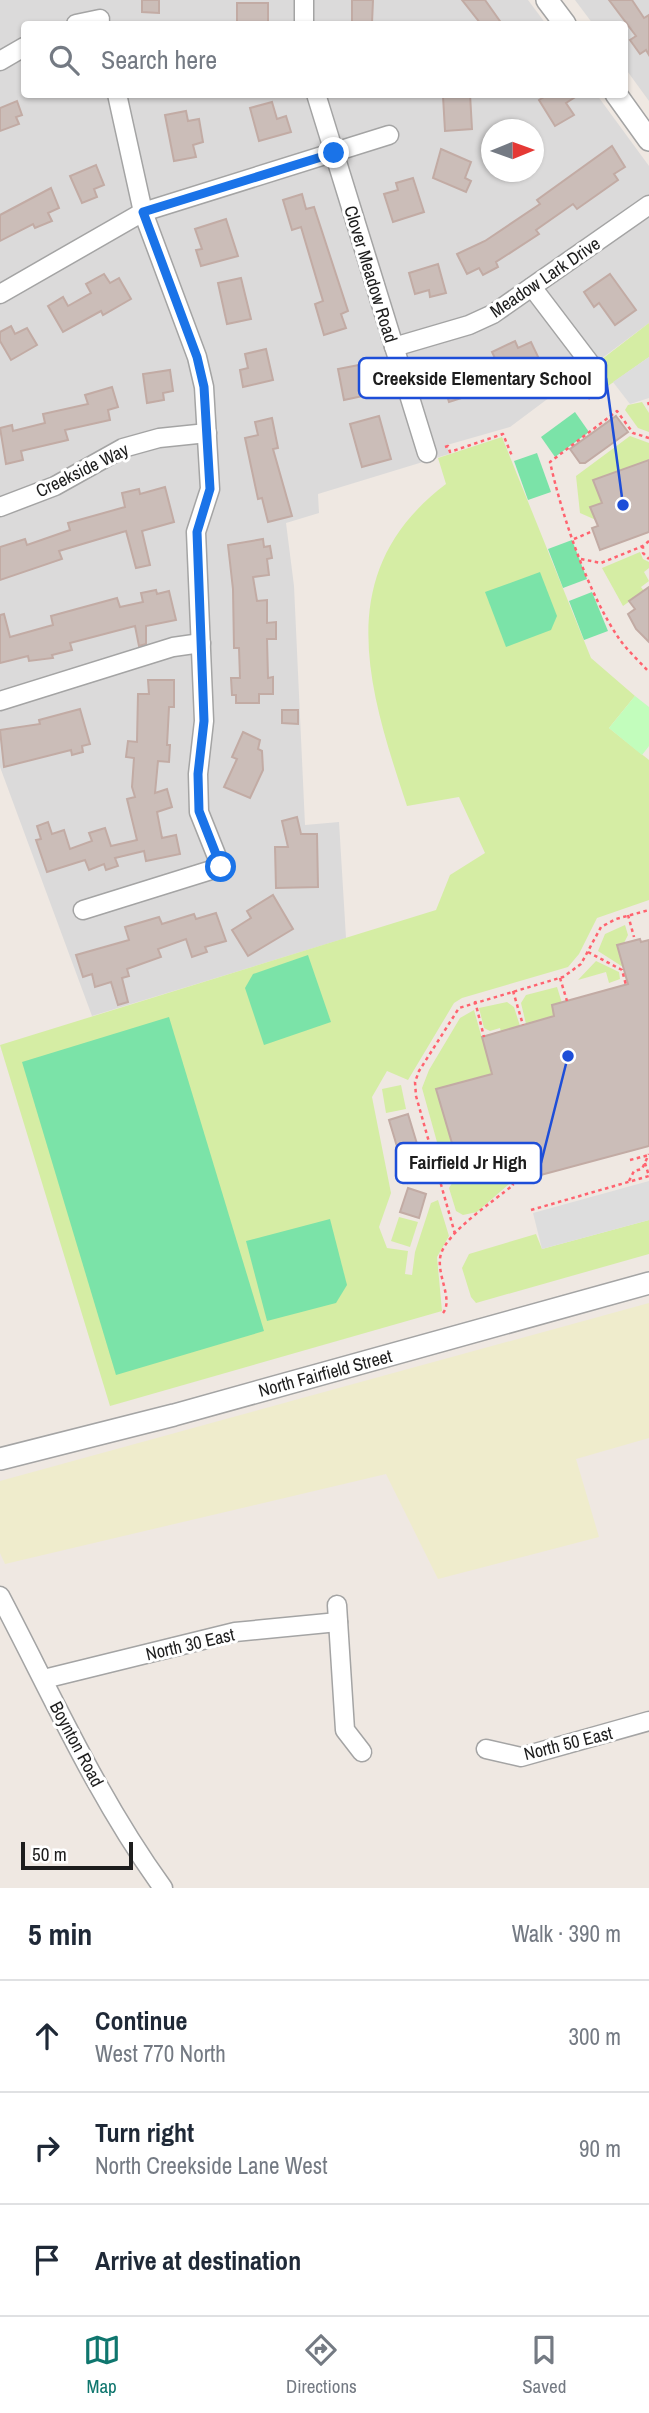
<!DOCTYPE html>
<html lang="en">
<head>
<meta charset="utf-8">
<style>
	:root { --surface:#fff; --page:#f2f2f3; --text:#1f2937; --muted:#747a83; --line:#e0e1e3; --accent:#0f766e }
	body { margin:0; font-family:"Archivo Narrow",sans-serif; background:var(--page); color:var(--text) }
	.compass { position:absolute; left:481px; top:119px; width:63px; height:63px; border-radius:50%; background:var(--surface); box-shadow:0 2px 5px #0004; rotate:89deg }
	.scale { position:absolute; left:21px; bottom:18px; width:112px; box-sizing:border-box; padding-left:7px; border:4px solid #1d1d1d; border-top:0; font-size:19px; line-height:24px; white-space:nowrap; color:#1d1d1d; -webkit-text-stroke:5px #fff; paint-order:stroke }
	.stop { position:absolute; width:21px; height:21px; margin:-16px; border:5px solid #1a73e8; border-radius:50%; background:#fff }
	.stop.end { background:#1a73e8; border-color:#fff; box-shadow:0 2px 7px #0008 }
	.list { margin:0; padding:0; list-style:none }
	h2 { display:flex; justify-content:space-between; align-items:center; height:91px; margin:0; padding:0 28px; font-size:30px }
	h2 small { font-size:23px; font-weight:400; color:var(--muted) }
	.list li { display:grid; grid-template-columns:46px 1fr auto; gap:21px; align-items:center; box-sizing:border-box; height:112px; padding:0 28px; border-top:2px solid var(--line) }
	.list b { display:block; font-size:26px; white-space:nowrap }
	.list p { margin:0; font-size:23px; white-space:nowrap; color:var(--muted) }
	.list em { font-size:23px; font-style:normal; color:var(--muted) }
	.icon { flex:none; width:38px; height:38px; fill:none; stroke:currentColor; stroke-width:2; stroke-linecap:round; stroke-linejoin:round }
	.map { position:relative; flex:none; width:649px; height:1888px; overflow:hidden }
	.search { position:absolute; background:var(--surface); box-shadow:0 2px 5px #0004; left:21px; right:21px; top:21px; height:77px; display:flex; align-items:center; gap:18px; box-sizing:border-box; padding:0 24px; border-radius:7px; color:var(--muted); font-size:26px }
	.sheet { height:427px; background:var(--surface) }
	nav { display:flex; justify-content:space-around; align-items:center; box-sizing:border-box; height:98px; border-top:2px solid var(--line); background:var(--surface); font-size:19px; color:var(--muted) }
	nav a { display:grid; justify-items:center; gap:4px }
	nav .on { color:var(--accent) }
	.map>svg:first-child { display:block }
	.residential { fill:#dbdada; fill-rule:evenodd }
	.farmland { fill:#efeccc }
	.grass { fill:#d5eda4 }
	.park { fill:#c2fdbc }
	.pitch { fill:#7be3a8 }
	.parking { fill:#ddd }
	.building { fill:#cbbdb8; stroke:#c2aba4; stroke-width:2 }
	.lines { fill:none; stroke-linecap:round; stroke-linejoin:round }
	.minor-casing { stroke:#a4a4a4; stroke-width:21 }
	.tertiary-casing { stroke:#a4a4a4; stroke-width:24 }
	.path { stroke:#ff636f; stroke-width:2.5; stroke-dasharray:3.5 3.5; stroke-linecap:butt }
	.minor { stroke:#fff; stroke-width:18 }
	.tertiary { stroke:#fff; stroke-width:21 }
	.route { stroke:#1a73e8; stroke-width:9 }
	.labels { text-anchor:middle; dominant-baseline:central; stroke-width:6; stroke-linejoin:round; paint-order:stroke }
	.street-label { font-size:18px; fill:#1d1d1d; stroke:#fff }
	.leader { fill:none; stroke:#1d4ed8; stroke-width:2.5 }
	.callout-dot { fill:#1d4ed8; stroke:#fff; stroke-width:2.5 }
	.callout { fill:#fff; stroke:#1d4ed8; stroke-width:2.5 }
	.callout-label { font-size:19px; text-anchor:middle; font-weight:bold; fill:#1d1d1d }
</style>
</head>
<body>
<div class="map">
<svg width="649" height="1888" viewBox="0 0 649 1888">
	<rect width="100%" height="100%" fill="#efe8e2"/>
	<g class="residential">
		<path d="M0 0H528L546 24H24V94L597 95 649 166V323L510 427 447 445 449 454 318 494 319 513 286 523 294 586 305 825 339 822 346 938 92 1016 0 767ZM491 130H534V172H491Z"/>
		<path d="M575 0H649V101L625 68 624 24H593Z"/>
	</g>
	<path class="farmland" d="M649 1303V1438L576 1459 599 1537 438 1579 386 1474 5 1564 0 1553V1481Z"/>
	<g class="grass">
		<path d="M649 323V357L591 398 579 383 587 377 584 373Z"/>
		<path d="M642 402 649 413V432L638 428 625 410 628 405Z"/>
		<path d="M630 436 649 443V460L593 480 602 503 596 520 580 513 576 476Z"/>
		<path d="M502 437 591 658 635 696 609 728 649 760V900L597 918 579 954 568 967 462 998 454 1003 408 1080 387 1071 372 1097 391 1193 379 1227 387 1248 408 1251 405 1274 412 1275 415 1252 431 1203 438 1200 449 1236 437 1257 442 1311 110 1406 0 1045 436 910 450 875 485 853 459 797 407 806C368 688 330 572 446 484L438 458Z"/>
		<path d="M640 552 643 559 649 562V568L644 572 649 581 641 587 644 591 623 606 602 568Z"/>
		<path d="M625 925 628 935 624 943 617 946 623 967 598 951 605 934Z"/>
		<path d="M596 961 619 972 620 979 609 983 606 972 578 980Z"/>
		<path d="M557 987 562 1003 552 1006 554 1016 526 1024 521 1003 526 995Z"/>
		<path d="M507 1002 514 1007 520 1026 501 1032 500 1028 490 1031 484 1028 479 1008Z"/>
		<path d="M474 1010 492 1074 436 1090 459 1167 506 1154V1158L453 1175 445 1171 422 1088 429 1070 460 1018Z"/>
		<path d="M401 1085 406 1109 386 1113 382 1089Z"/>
		<path d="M500 1168 505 1170 509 1184 477 1212 463 1215 456 1211 449 1188 454 1180Z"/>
		<path d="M399 1217 418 1222 410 1247 391 1241Z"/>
		<path d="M649 1220V1254L476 1303 471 1297 462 1268 469 1254 536 1234 542 1249Z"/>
	</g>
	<path class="park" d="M635 696 649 707V746L642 755 609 728Z"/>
	<g class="pitch">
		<path d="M575 412 589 432 555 457 541 437Z"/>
		<path d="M537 453 551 492 528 500 514 461Z"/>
		<path d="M572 540 587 579 563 588 548 549Z"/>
		<path d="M540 572 557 616 551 630 506 647 485 592Z"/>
		<path d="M592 592 608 631 584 640 569 601Z"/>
		<path d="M308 955 331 1022 264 1045 245 988 253 974Z"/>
		<path d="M169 1017 264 1331 116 1375 22 1062Z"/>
		<path d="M330 1219 347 1285 336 1303 267 1321 246 1241Z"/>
	</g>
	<g class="parking">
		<path d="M649 357V398L630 404 613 382Z"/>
		<path d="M649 1181V1220L542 1249 533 1213Z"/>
	</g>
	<g class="building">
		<path d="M142 0H159V13L142 12Z"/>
		<path d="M352 0H373L372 23H352Z"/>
		<path d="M462 0H485L502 24H481Z"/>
		<path d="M609 0H632L644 18 649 15V55L646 50 640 54 630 40 636 36Z"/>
		<path d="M237 3H268V22L237 24Z"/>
		<path d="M470 94 472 129 445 131 443 96Z"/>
		<path d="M549 94H580L566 103 574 115 555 126 539 100Z"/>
		<path d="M17 101 22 115 16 117 19 124 0 131V108Z"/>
		<path d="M272 102 277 119 286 116 291 132 259 141 250 108Z"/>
		<path d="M186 111 188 121 199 119 203 142 193 145 196 157 174 161 165 115Z"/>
		<path d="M612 146 625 167 614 174 618 180 577 209 573 204 536 230 539 234 496 262 498 267 483 275 479 268 467 274 457 254 485 241 540 204 537 200Z"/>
		<path d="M441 149 471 162 465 178 471 181 466 192 433 178Z"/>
		<path d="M96 165 104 185 94 189 97 197 82 203 70 176Z"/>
		<path d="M413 178 424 212 393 222 384 194 398 190 396 183Z"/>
		<path d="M51 188 59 208 48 213 52 221 35 228 33 224 0 241V215Z"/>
		<path d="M302 194 306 209 314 207 348 311 341 314 346 328 324 335 315 304 323 301 301 227 292 230 283 200Z"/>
		<path d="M226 219 238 256 201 266 196 250 202 249 195 229Z"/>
		<path d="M438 264 446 293 430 297 429 290 415 294 409 273Z"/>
		<path d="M104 274 110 283 119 278 131 299 103 315 101 311 63 332 48 306 63 297 68 306 91 293 86 284Z"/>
		<path d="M610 274 636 310 615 325 599 303 594 307 584 292Z"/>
		<path d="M241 278 251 319 227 324 218 283Z"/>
		<path d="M11 326 15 334 27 328 37 345 11 360 0 341V332Z"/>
		<path d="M515 341 518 348 531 342 541 363 515 376 511 368 502 373 492 352Z"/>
		<path d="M266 349 273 380 243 387 240 370 248 368 245 354Z"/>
		<path d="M359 365 363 383 370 382 372 394 344 400 338 369Z"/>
		<path d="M461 366 463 374 474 371 480 392 449 402 440 373Z"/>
		<path d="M170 370 173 391 163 393 164 400 147 403 143 374Z"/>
		<path d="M112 387 118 407 108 410 110 420 65 430 68 440 21 451 23 460 6 464 0 428 12 425 13 431 45 423 43 414 88 404 85 395Z"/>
		<path d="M379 416 391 459 362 467 350 424Z"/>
		<path d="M616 416 628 432 585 463H580L570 449Z"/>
		<path d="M272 418 278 448 273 449 292 516 268 522 262 498 258 499 245 438 258 435 255 422Z"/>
		<path d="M649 460V532L600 550 592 528 598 526 590 507 602 503 593 480Z"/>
		<path d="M165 487 174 522 142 531 150 565 136 568 126 531 59 551 62 559 0 580V547L25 539 27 545 70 530 68 523 125 507 122 493 139 489 140 494Z"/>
		<path d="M263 539 264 547 270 546 272 558 267 559 269 575 253 577 257 601 267 600V623L276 622V639H267L268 678 273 677V694H259V703H236V695H232L231 678H240L239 648H234L233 589 228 545Z"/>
		<path d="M649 587V642L636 629 628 614 635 609 629 601Z"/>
		<path d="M156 590 157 594 169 591 176 620 146 626V644L139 646 135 626 70 643 72 650 52 655 53 658 29 661 28 656 0 663V615L4 614 10 637 53 625 51 616 117 598 120 607 143 602 141 593Z"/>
		<path d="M148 680H174V707H169L167 745H170L169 762 158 761 155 793 167 789 172 807 157 812 162 838 176 835 180 854 146 861 144 851 115 858 118 866 106 870 104 864 89 870 85 860 47 872 36 840 41 839 37 826 48 822 52 834 64 830 70 849 92 841 89 833 105 828 111 846 137 840 127 799 135 797 132 787 134 758 126 757 128 741 137 742 138 694H149Z"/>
		<path d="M80 709 90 744 82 746 83 752 72 755 71 750 4 767 0 730 40 724 39 720Z"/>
		<path d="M282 710H298V724L282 723Z"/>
		<path d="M243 732 260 740 258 749 262 751 263 770 250 798 224 787 237 759 232 757Z"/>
		<path d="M297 817 301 834H317L318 887 276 888 275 847H288L282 821Z"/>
		<path d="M273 895 293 929 248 956 232 930 251 918 247 911Z"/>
		<path d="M216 913 226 941 205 947 207 952 192 957 186 939 158 949 161 957 127 969 129 976 122 978 128 1002 118 1005 111 982 95 987 92 974 83 977 76 955 129 940 125 927 159 917 162 924 194 914 196 919Z"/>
		<path d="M640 939 641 942 649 940V1146L522 1180 513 1152 459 1167 436 1089 492 1074 482 1037 554 1016 552 1005 628 984 617 945Z"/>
		<path d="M408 1114 427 1177 408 1183 389 1120Z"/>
		<path d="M408 1188 426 1194 419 1218 400 1212Z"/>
	</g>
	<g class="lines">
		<defs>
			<g id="minor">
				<path d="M304 0V24"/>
				<path d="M76 24 100 19"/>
				<path d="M0 61 24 47"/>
				<path d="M316 94 427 453"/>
				<path d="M532 287 589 362"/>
				<path d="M0 294 143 212 389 135"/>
				<path d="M394 347 469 325 493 314 649 205"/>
				<path d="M0 507 55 486 123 448 159 438 207 433"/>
				<path d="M0 701 173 647 201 643"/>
				<path d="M83 910 221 867 199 812 198 774 204 721 196 532 210 489 204 387 197 357 143 212 117 94"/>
				<path d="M0 1596C52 1695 97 1797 163 1888"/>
				<path d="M337 1605 345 1730 362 1752"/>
				<path d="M44 1679 235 1632 338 1622"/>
				<path d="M486 1749 521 1757 649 1721"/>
			</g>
			<g id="tertiary">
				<path d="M547 0 565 24"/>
				<path d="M616 94 649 140"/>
				<path d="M0 1459 174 1415 649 1283"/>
			</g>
		</defs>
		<use href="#minor" class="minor-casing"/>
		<use href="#tertiary" class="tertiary-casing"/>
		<g class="path">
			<path d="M584 376 577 381 590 399"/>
			<path d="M648 402 649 405"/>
			<path d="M649 438 633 433 617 411 550 462C562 516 588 594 620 640 628 651 640 662 649 672"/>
			<path d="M445 447 448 446 450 452 503 434 512 456"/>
			<path d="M574 539 593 531"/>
			<path d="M649 541 643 546V553L649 559"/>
			<path d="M581 559 601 563 643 546"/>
			<path d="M628 915 634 937"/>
			<path d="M588 952 622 970 626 985"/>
			<path d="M560 978 567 1001"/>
			<path d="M513 991 523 1025"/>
			<path d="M475 1001 484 1037"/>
			<path d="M630 1160 649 1155"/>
			<path d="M645 1163 649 1176"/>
			<path d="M440 1181 507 1164"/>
			<path d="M629 1181 634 1171 642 1169 649 1154"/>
			<path d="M531 1210 649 1176"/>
			<path d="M455 1234 416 1096 415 1082 419 1071 459 1008 563 977 581 964 601 927 616 919 649 910"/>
			<path d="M443 1313C454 1299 435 1273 441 1254 448 1231 494 1201 513 1185L507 1164 513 1153"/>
		</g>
		<use href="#minor" class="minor"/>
		<use href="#tertiary" class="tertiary"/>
	</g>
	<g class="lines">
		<path class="route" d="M221 867 199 811 198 774 204 721 197 532 210 489 204 387 197 357 143 212 334 153"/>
	</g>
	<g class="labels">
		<g class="street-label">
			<text transform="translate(371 274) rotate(73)">Clover Meadow Road</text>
			<text transform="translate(545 277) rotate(-34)">Meadow Lark Drive</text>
			<text transform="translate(82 470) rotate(-26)">Creekside Way</text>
			<text transform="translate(325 1373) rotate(-15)">North Fairfield Street</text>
			<text transform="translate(190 1644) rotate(-13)">North 30 East</text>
			<text transform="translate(568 1743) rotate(-14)">North 50 East</text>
			<text transform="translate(77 1744) rotate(62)">Boynton Road</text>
		</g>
	</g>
	<path class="leader" d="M623 505L606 378M568 1056L541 1163"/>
	<g class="callout-dot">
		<circle cx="623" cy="505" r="7"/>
		<circle cx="568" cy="1056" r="7"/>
	</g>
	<g class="callout">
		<rect x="359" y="358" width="247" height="40" rx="7"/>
		<rect x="396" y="1143" width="145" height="40" rx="7"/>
	</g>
	<g class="callout-label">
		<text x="482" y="385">Creekside Elementary School</text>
		<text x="468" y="1169">Fairfield Jr High</text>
	</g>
</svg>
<svg class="compass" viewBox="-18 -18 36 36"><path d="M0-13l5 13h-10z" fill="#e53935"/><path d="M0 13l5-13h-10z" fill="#747a83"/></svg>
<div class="scale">50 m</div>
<div class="stop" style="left:221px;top:867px"></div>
<div class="stop end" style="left:334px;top:153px"></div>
<div class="search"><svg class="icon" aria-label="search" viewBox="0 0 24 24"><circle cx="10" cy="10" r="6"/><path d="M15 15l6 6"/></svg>Search here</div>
</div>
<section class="sheet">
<h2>5 min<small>Walk · 390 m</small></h2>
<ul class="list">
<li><svg class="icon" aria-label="ahead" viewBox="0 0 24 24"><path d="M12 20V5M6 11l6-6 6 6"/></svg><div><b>Continue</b><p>West 770 North</p></div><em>300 m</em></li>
<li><svg class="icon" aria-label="right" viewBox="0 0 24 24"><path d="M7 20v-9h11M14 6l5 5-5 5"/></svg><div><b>Turn right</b><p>North Creekside Lane West</p></div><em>90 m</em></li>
<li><svg class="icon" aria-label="arrive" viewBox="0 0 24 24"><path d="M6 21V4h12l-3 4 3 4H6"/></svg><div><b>Arrive at destination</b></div></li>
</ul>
</section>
<nav>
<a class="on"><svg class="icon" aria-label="map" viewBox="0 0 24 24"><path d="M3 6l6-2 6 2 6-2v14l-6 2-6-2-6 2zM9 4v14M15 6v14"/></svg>Map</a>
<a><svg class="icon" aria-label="directions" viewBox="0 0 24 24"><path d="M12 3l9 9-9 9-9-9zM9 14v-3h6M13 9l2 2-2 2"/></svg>Directions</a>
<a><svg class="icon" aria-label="saved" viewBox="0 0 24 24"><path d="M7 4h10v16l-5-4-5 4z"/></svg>Saved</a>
</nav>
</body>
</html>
